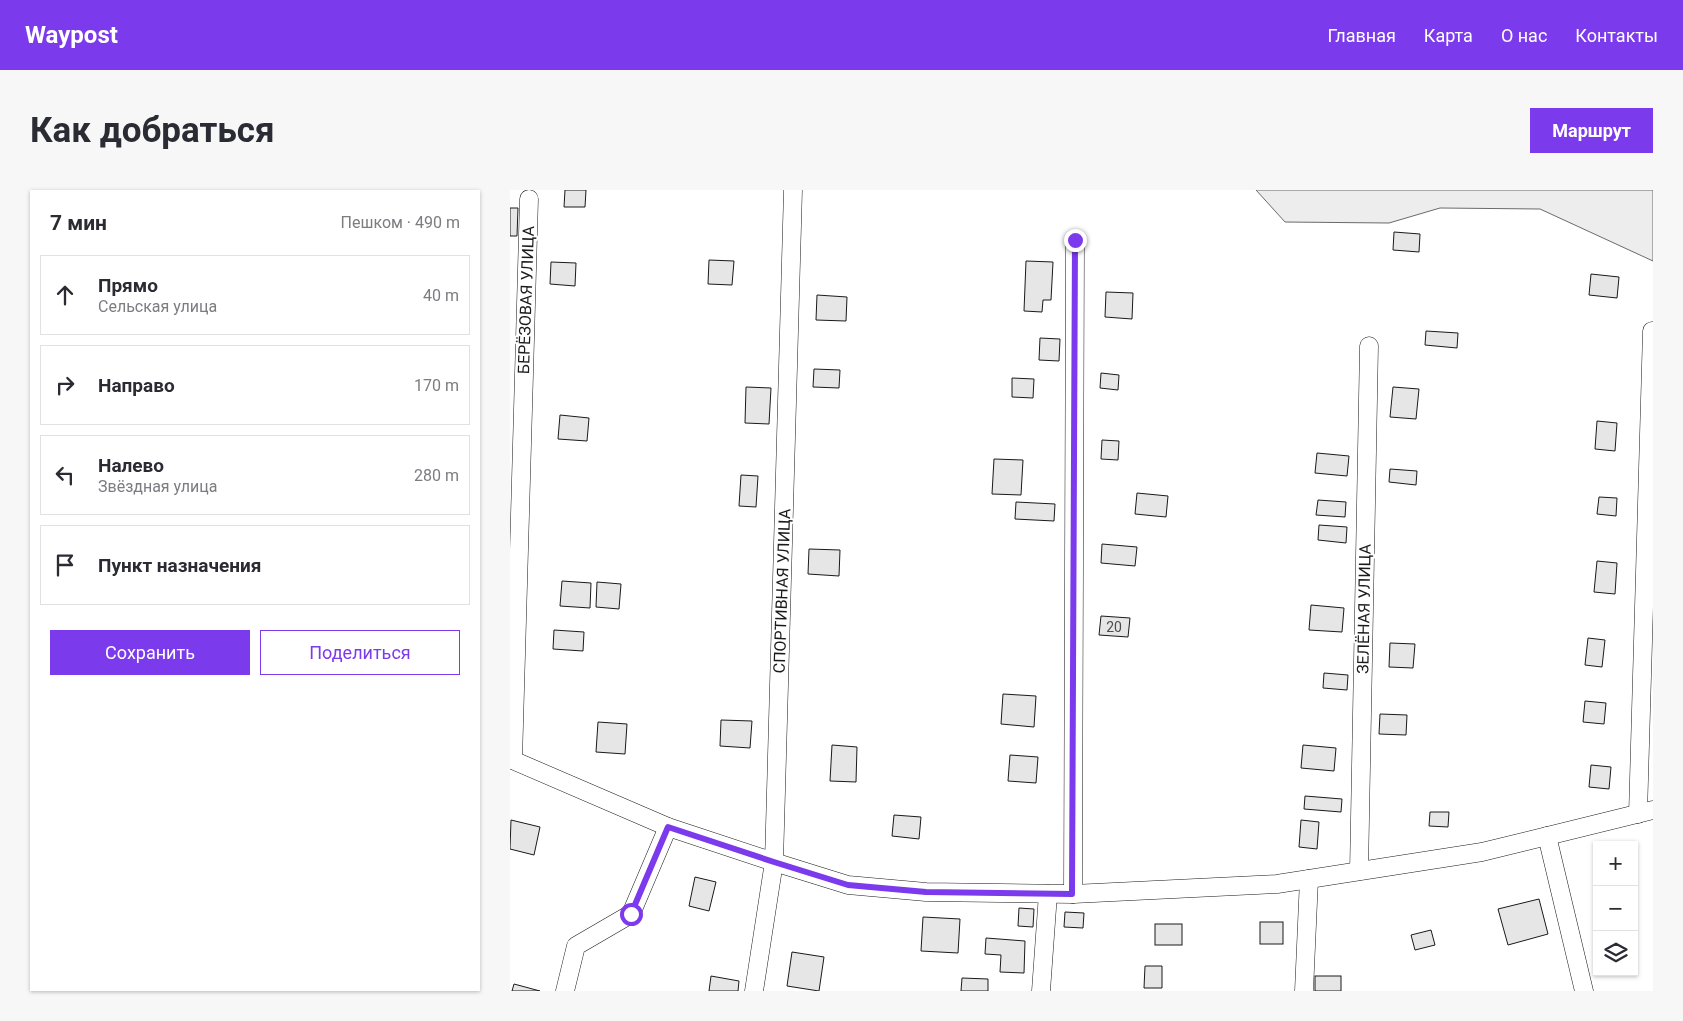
<!DOCTYPE html>
<html lang="ru">
<head>
<meta charset="utf-8">
<style>
	:root { --surface:#fff; --page:#f7f7f7; --text:#2b2b33; --muted:#7c7c81; --line:#e1e1e2; --accent:#7c3aed }
	body { margin:0; font-family:Roboto,sans-serif; background:var(--page); color:var(--text) }
	.controls { position:absolute; right:15px; bottom:15px; display:grid; overflow:hidden; border-radius:0px; box-shadow:0 1px 4px #0004 }
	.controls button { width:45px; height:45px; display:grid; place-items:center; padding:0; border:0; border-bottom:1px solid var(--line); background:var(--surface); color:var(--text); font:25px sans-serif }
	.stop { position:absolute; width:15px; height:15px; margin:-11px; border:4px solid #7c3aed; border-radius:50%; background:#fff }
	.stop.end { background:#7c3aed; border-color:#fff; box-shadow:0 1px 5px #0008 }
	.list { margin:0; padding:0; list-style:none }
	h2 { display:flex; justify-content:space-between; align-items:center; height:65px; margin:0; padding:0 20px; font-size:21px }
	h2 small { font-size:16px; font-weight:400; color:var(--muted) }
	.list li { display:grid; grid-template-columns:32px 1fr auto; gap:15px; align-items:center; box-sizing:border-box; height:80px; margin:0 10px 10px; padding:0 10px; border:1px solid var(--line); border-radius:0px }
	.list b { display:block; font-size:19px; white-space:nowrap }
	.list p { margin:0; font-size:16px; white-space:nowrap; color:var(--muted) }
	.list em { font-size:16px; font-style:normal; color:var(--muted) }
	.actions { display:flex; gap:10px; padding:15px 20px }
	.actions a { flex:1; padding:11px 0; border:1px solid var(--accent); border-radius:0px; text-align:center; font-size:18px; color:var(--accent) }
	.actions .main { background:var(--accent); color:#fff }
	.icon { flex:none; width:28px; height:28px; fill:none; stroke:currentColor; stroke-width:2; stroke-linecap:round; stroke-linejoin:round }
	.map { position:relative; flex:none; width:1143px; height:801px; overflow:hidden; border-radius:0px }
	header { display:flex; align-items:center; gap:30px; box-sizing:border-box; height:70px; padding:0 25px; background:var(--accent); color:#fff }
	header strong { font-size:24px }
	nav { display:flex; gap:28px; margin-inline-start:auto; font-size:18px }
	.intro { display:flex; align-items:center; justify-content:space-between; box-sizing:border-box; height:120px; padding:0 30px }
	h1 { margin:0; font-size:35px }
	.button { padding:12px 22px; border-radius:0px; background:var(--accent); color:#fff; font-size:18px; font-weight:700 }
	main { display:flex; gap:30px; padding:0 30px }
	aside { flex:1; background:var(--surface); border-radius:0px; box-shadow:0 1px 4px #0004 }
	.map>svg:first-child { display:block }
	.built { fill:#ededed; stroke:#6a6a6a }
	.building { fill:#e6e6e6; stroke:#1a1a1a }
	.lines { fill:none; stroke-linecap:round; stroke-linejoin:round }
	.minor-casing { stroke:#1a1a1a; stroke-width:19 }
	.minor { stroke:#fff; stroke-width:18 }
	.route { stroke:#7c3aed; stroke-width:6 }
	.labels { text-anchor:middle; dominant-baseline:central; stroke-width:4; stroke-linejoin:round; paint-order:stroke }
	.number-label { font-size:14px; fill:#4d4d4d }
	.street-label { font-size:16px; fill:#1a1a1a; stroke:#fff }
</style>
</head>
<body>
<header>
<strong>Waypost</strong>
<nav><a>Главная</a><a>Карта</a><a>О нас</a><a>Контакты</a></nav>
</header>
<div class="intro"><h1>Как добраться</h1><a class="button">Маршрут</a></div>
<main>
<aside>
<h2>7 мин<small>Пешком · 490 m</small></h2>
<ul class="list">
<li><svg class="icon" aria-label="ahead" viewBox="0 0 24 24"><path d="M12 20V5M6 11l6-6 6 6"/></svg><div><b>Прямо</b><p>Сельская улица</p></div><em>40 m</em></li>
<li><svg class="icon" aria-label="right" viewBox="0 0 24 24"><path d="M7 20v-9h11M14 6l5 5-5 5"/></svg><div><b>Направо</b></div><em>170 m</em></li>
<li><svg class="icon" aria-label="left" viewBox="0 0 24 24"><path d="M17 20v-9H6M10 6l-5 5 5 5"/></svg><div><b>Налево</b><p>Звёздная улица</p></div><em>280 m</em></li>
<li><svg class="icon" aria-label="arrive" viewBox="0 0 24 24"><path d="M6 21V4h12l-3 4 3 4H6"/></svg><div><b>Пункт назначения</b></div></li>
</ul>
<div class="actions"><a class="main">Сохранить</a><a>Поделиться</a></div>
</aside>
<div class="map">
<svg width="1143" height="801" viewBox="0 0 1143 801">
	<rect width="100%" height="100%" fill="#fff"/>
	<path class="built" d="M746 0H1143V71L1030 19 930 18 879 33 775 32Z"/>
	<g class="building">
		<path d="M55 0H76L75 17H54Z"/>
		<path d="M0 18H8L7 46H0Z"/>
		<path d="M884 42 910 44 909 62 883 60Z"/>
		<path d="M199 70 224 71 222 95 198 94Z"/>
		<path d="M516 71 543 72 541 110H533L532 122 514 121Z"/>
		<path d="M41 72 66 73 65 96 40 94Z"/>
		<path d="M1081 84 1109 87 1107 108 1079 105Z"/>
		<path d="M596 102 623 103 622 129 595 127Z"/>
		<path d="M307 105 337 107 336 131 306 130Z"/>
		<path d="M916 141 948 143 947 158 915 155Z"/>
		<path d="M530 148 550 149 549 171 529 170Z"/>
		<path d="M304 179 330 180 329 198 303 197Z"/>
		<path d="M591 183 609 185 608 200 590 198Z"/>
		<path d="M502 188 524 189 523 208 502 207Z"/>
		<path d="M236 197 261 198 259 234 235 233Z"/>
		<path d="M883 197 909 199 906 229 880 227Z"/>
		<path d="M50 225 79 228 77 251 48 249Z"/>
		<path d="M1087 231 1107 233 1105 261 1085 259Z"/>
		<path d="M592 250 609 251 608 270 591 269Z"/>
		<path d="M807 263 839 266 837 286 805 283Z"/>
		<path d="M484 269 513 270 511 305 482 304Z"/>
		<path d="M880 279 907 281 906 295 879 292Z"/>
		<path d="M231 285 248 286 246 317 229 316Z"/>
		<path d="M627 303 658 306 656 327 625 324Z"/>
		<path d="M1089 307 1107 308 1106 326 1087 324Z"/>
		<path d="M808 310 836 312 835 327 806 325Z"/>
		<path d="M506 312 545 314 544 331 505 329Z"/>
		<path d="M809 335 837 337 836 353 808 350Z"/>
		<path d="M592 354 627 357 625 376 591 373Z"/>
		<path d="M299 359 330 360 329 386 298 384Z"/>
		<path d="M1087 371 1107 373 1105 404 1084 402Z"/>
		<path d="M52 391 81 393 80 418 50 416Z"/>
		<path d="M87 392 111 394 109 419 86 417Z"/>
		<path d="M801 415 834 418 832 442 799 440Z"/>
		<path d="M591 426 620 428 618 447 589 445Z"/>
		<path d="M44 440 74 442 73 461 43 459Z"/>
		<path d="M1078 448 1095 450 1092 477 1075 475Z"/>
		<path d="M880 453 905 454 903 478 879 477Z"/>
		<path d="M814 483 838 485 837 500 813 498Z"/>
		<path d="M493 504 526 506 524 537 491 534Z"/>
		<path d="M1075 511 1096 513 1094 534 1073 532Z"/>
		<path d="M870 524 897 525 896 545 869 544Z"/>
		<path d="M211 530 242 531 240 558 210 556Z"/>
		<path d="M88 532 117 534 115 564 86 562Z"/>
		<path d="M322 555 347 557 346 592 320 591Z"/>
		<path d="M793 555 826 558 824 581 791 578Z"/>
		<path d="M500 565 528 567 526 593 498 591Z"/>
		<path d="M1081 575 1101 577 1099 599 1079 597Z"/>
		<path d="M795 606 832 609 831 622 794 619Z"/>
		<path d="M920 622H939L938 637 919 636Z"/>
		<path d="M384 625 411 627 409 649 382 646Z"/>
		<path d="M1 630 30 637 24 665 0 659Z"/>
		<path d="M791 630 809 632 807 659 789 657Z"/>
		<path d="M185 687 206 692 199 721 179 716Z"/>
		<path d="M1029 709 1038 744 998 755 988 719Z"/>
		<path d="M509 718 524 719 523 737 508 736Z"/>
		<path d="M555 722 574 723 573 738 554 737Z"/>
		<path d="M413 727 450 729 448 763 411 761Z"/>
		<rect x="750" y="732" width="23" height="22"/>
		<rect x="645" y="734" width="27" height="21"/>
		<path d="M921 740 925 755 905 760 901 745Z"/>
		<path d="M476 748 515 751 514 783 490 782 491 765 475 764Z"/>
		<path d="M282 762 314 767 309 801 277 796Z"/>
		<path d="M635 776H652V798H634Z"/>
		<path d="M201 786 229 791 228 801H199Z"/>
		<rect x="805" y="786" width="26" height="15"/>
		<path d="M452 788 478 789V801H451Z"/>
		<path d="M4 794 30 801H2Z"/>
	</g>
	<g class="lines">
		<defs>
			<g id="minor">
				<path d="M0 569 158 637 264 672 338 695 416 702 563 704 767 694 972 662 1143 620"/>
				<path d="M3 570 19 9"/>
				<path d="M1128 624 1142 141"/>
				<path d="M1037 646 1074 801"/>
				<path d="M849 681 859 156"/>
				<path d="M563 704 565 50"/>
				<path d="M55 801 66 756 121 724 158 637"/>
				<path d="M244 801 264 672 283 0"/>
				<path d="M531 801 538 704"/>
				<path d="M794 801 799 689"/>
			</g>
		</defs>
		<use href="#minor" class="minor-casing"/>
		<use href="#minor" class="minor"/>
	</g>
	<g class="lines">
		<path class="route" d="M121 724 158 637 264 672 338 695 416 702 562 704 565 50"/>
	</g>
	<g class="labels">
		<g class="number-label">
			<text x="604" y="437">20</text>
		</g>
		<g class="street-label">
			<text transform="translate(16 110) rotate(-88)">БЕРЁЗОВАЯ УЛИЦА</text>
			<text transform="translate(272 401) rotate(-88)">СПОРТИВНАЯ УЛИЦА</text>
			<text transform="translate(854 419) rotate(-89)">ЗЕЛЁНАЯ УЛИЦА</text>
		</g>
	</g>
</svg>
<div class="controls">
<button>+</button>
<button>−</button>
<button><svg class="icon" aria-label="layers" viewBox="0 0 24 24"><path d="M12 4l9 5-9 5-9-5zM3 14l9 5 9-5"/></svg></button>
</div>
<div class="stop" style="left:121px;top:724px"></div>
<div class="stop end" style="left:565px;top:50px"></div>
</div>
</main>
</body>
</html>
